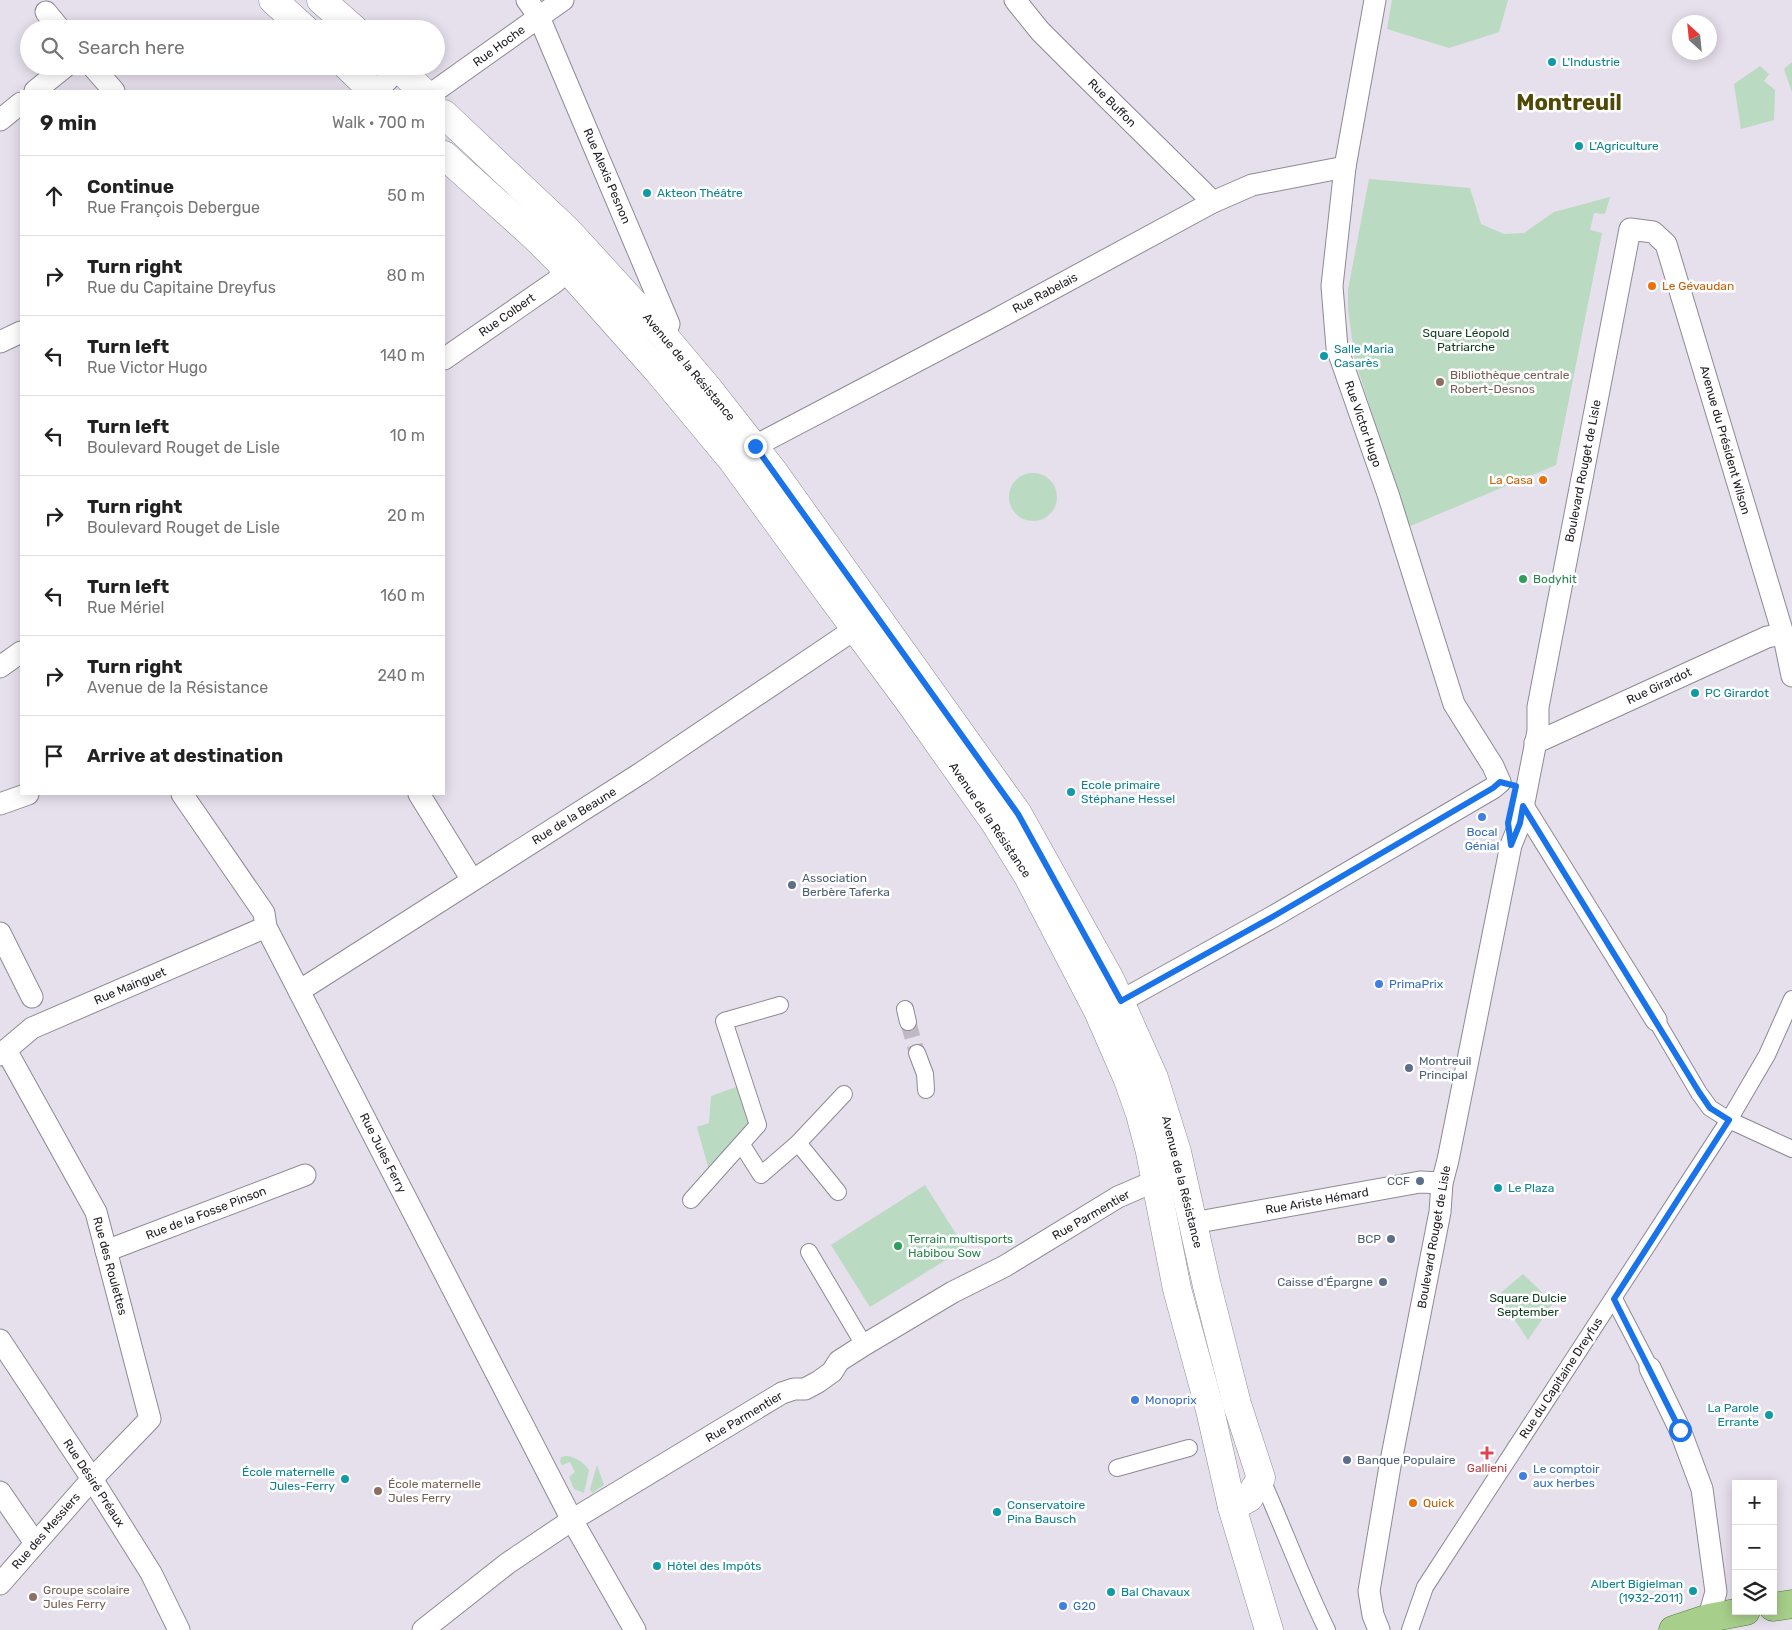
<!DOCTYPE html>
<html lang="en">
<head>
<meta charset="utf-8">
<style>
	:root { --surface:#fff; --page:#f2f2f2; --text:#222; --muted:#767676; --line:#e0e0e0 }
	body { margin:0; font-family:Rubik,sans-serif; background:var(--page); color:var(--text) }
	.controls { position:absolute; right:15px; bottom:15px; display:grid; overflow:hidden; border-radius:0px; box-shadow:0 2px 12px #0003 }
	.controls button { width:45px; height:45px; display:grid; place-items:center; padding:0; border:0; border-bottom:1px solid var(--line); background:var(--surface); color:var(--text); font:25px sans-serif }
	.compass { position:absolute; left:1672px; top:15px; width:45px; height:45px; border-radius:50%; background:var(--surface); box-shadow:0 2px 12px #0003; rotate:333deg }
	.stop { position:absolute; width:15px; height:15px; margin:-11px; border:4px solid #1a73e8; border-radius:50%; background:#fff }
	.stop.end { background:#1a73e8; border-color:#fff; box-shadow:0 1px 5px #0008 }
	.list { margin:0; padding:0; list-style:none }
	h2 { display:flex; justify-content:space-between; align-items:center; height:65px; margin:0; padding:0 20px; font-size:21px }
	h2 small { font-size:16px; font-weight:400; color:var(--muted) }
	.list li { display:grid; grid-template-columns:32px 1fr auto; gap:15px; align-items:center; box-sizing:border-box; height:80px; padding:0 20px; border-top:1px solid var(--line) }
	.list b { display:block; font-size:19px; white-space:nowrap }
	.list p { margin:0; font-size:16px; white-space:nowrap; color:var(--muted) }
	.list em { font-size:16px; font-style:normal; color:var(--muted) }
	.icon { flex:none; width:28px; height:28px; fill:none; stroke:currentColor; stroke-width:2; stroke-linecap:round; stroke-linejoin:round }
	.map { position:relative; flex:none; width:1792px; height:1630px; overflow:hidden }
	.search { position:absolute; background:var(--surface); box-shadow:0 2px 12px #0003; left:20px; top:20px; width:425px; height:55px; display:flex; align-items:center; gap:12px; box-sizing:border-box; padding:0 18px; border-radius:28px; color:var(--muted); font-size:19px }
	.panel { position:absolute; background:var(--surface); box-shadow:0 2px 12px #0003; left:20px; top:90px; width:425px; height:705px; border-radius:0px }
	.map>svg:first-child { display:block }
	.green { fill:#badac1 }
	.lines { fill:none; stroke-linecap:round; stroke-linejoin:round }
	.pedestrian-tunnel { stroke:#bfb9c4; stroke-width:16; stroke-dasharray:16 8; stroke-linecap:butt }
	.pedestrian-casing { stroke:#8f8995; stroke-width:18 }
	.minor-casing { stroke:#8f8995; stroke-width:23 }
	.secondary-casing { stroke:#8f8995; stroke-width:29 }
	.primary-casing { stroke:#537d36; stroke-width:29 }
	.pedestrian { stroke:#fff; stroke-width:16 }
	.minor { stroke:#fff; stroke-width:21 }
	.secondary { stroke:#fff; stroke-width:28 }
	.primary { stroke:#a7ce8b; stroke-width:28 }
	.route { stroke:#1a73e8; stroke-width:6 }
	.culture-dot { fill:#0f9aa8; stroke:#fff; stroke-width:2 }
	.food-dot { fill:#e8710a; stroke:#fff; stroke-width:2 }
	.education-dot { fill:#8d6e63; stroke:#fff; stroke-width:2 }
	.leisure-dot { fill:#2e9e5b; stroke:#fff; stroke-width:2 }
	.shop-dot { fill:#3f7fe0; stroke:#fff; stroke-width:2 }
	.service-dot { fill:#5c6f8a; stroke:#fff; stroke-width:2 }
	.health-dot { fill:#e0444e; stroke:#fff; stroke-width:2 }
	.labels { text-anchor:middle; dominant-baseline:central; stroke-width:5; stroke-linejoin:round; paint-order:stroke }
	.street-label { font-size:12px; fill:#242126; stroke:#fff }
	.culture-label { font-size:12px; fill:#0d838f; stroke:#fff; text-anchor:start }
	.food-label { font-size:12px; fill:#c56008; stroke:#fff; text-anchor:start }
	.park-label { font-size:12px; fill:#0e3c1f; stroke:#fff }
	.education-label { font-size:12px; fill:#785e54; stroke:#fff; text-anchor:start }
	.leisure-label { font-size:12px; fill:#27864d; stroke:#fff; text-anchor:start }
	.shop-label { font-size:12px; fill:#366cbe; stroke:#fff; text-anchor:start }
	.service-label { font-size:12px; fill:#4e5e75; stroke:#fff; text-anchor:start }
	.health-label { font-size:12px; fill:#be3a42; stroke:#fff }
	.town-label { font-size:22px; font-weight:bold; fill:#514806; stroke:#fff }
</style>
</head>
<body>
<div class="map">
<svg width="1792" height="1630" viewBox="0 0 1792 1630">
	<rect width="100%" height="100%" fill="#e6dfec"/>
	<g class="green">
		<path d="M1392 0H1508L1499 32 1449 48 1387 29Z"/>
		<path d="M1792 62V92L1784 69Z"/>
		<path d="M1760 66 1769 74 1764 81 1775 90 1774 120 1741 129 1734 84Z"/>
		<path d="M1369 179 1470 188 1481 224 1504 234 1524 233 1554 212 1610 197 1605 214 1594 213 1590 230 1602 233 1556 465 1408 527 1355 360 1348 309V290Z"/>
		<circle cx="1033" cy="497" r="24"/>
		<path d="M739 1086 751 1120 747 1129 711 1177 697 1127 709 1123 711 1096Z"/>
		<path d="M925 1185 965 1248 870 1307 831 1245Z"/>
		<path d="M1523 1274 1553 1303 1528 1340 1498 1295Z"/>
		<path d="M566 1456C576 1457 583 1462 589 1470L584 1493 574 1489 569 1477 575 1472 570 1462 562 1465 560 1462 561 1457Z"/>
		<path d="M597 1465 604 1485 592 1493 590 1489Z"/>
	</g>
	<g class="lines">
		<path class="pedestrian-tunnel" d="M908 1022 917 1053"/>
		<defs>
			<g id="pedestrian">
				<path d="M905 1009 908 1022"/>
				<path d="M1656 1020 1699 1093 1710 1108 1729 1120 1792 1149"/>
				<path d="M917 1053 925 1074 926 1090"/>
				<path d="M798 1143 838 1192"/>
				<path d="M742 1145 761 1175 798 1143 844 1094"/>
				<path d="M691 1200 758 1125 724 1021 780 1005"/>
				<path d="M809 1252 864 1345"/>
				<path d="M1614 1299 1650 1368"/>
				<path d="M1117 1468 1189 1448"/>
				<path d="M1261 1478C1284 1529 1303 1581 1327 1630"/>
				<path d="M1410 1630 1425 1587 1729 1120 1767 1055 1792 999"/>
			</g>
			<g id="minor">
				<path d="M527 0 539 17 669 324 664 336"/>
				<path d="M1015 0 1040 31 1080 71 1213 202"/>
				<path d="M1375 0 1345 167 1332 286 1337 348 1388 494 1454 704 1493 766 1500 782"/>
				<path d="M46 12 60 29"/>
				<path d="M92 66 114 91"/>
				<path d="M35 91 66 66"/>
				<path d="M377 91 399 68"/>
				<path d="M435 91 563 0"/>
				<path d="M0 120 21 103"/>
				<path d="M0 342 21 332"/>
				<path d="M444 359 555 282 568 270"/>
				<path d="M755 446 995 320 1213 202 1252 185 1345 167"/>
				<path d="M0 667 21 652"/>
				<path d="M1535 743 1767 637 1777 635 1792 640"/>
				<path d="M182 794 264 913 266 927 572 1520 635 1630"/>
				<path d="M419 794 472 880"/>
				<path d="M0 804 28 794"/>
				<path d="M1523 806 1656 1020"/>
				<path d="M0 933 32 997"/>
				<path d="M299 991 641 773 846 635"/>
				<path d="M1121 1001 1274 916 1493 788 1500 782"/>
				<path d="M0 1055 32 1028 266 927"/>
				<path d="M1193 1223 1420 1182 1442 1183"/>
				<path d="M106 1251 305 1175"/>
				<path d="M0 1340 92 1479 151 1573 179 1630"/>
				<path d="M1650 1368 1680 1430 1702 1489 1716 1592 1705 1630"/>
				<path d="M0 1492 35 1543"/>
				<path d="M0 1584 92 1479 150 1419 96 1212 6 1050"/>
				<path d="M423 1630 508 1563 572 1520 782 1393 794 1389H805L818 1382 832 1372 839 1361 864 1345 953 1292 1005 1266 1118 1197 1155 1181 1171 1178"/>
				<path d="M1379 1630 1373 1615 1369 1591 1390 1466 1440 1212 1442 1183 1448 1160 1511 845 1520 823 1538 731V707L1630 229 1653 232 1666 244 1784 637 1792 676"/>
			</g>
			<g id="secondary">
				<path d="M273 0 305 29"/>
				<path d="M321 0 354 29"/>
				<path d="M347 66 373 91"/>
				<path d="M397 66 422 91"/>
				<path d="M444 114 568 231 664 336 707 387 773 471 1018 814 1110 979 1154 1078 1177 1152 1207 1286 1237 1404 1261 1478 1249 1498 1232 1507"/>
				<path d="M444 155 535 237 568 270 658 371 732 460 834 600 908 700 995 823 1029 878 1098 1011 1128 1080 1140 1114 1150 1152 1177 1289 1210 1410 1232 1507 1269 1630"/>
			</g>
			<g id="primary">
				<path d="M1773 1607 1792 1604"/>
				<path d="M1673 1630 1709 1618 1746 1611"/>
			</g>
		</defs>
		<use href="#pedestrian" class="pedestrian-casing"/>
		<use href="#minor" class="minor-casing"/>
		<use href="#secondary" class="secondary-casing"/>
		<use href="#primary" class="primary-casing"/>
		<use href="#pedestrian" class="pedestrian"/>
		<use href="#minor" class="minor"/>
		<use href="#secondary" class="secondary"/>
		<use href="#primary" class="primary"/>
	</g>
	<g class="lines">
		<path class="route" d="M755 446 1018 814 1121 1001 1274 916 1493 788 1500 782 1516 786 1508 823 1511 845 1520 823 1523 806 1699 1092 1710 1108 1729 1120 1614 1299 1680 1430"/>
	</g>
	<g class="culture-dot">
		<circle cx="1552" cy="62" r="5"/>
		<circle cx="1579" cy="146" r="5"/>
		<circle cx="647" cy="193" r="5"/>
		<circle cx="1324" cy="356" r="5"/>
		<circle cx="1695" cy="693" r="5"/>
		<circle cx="1071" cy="792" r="5"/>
		<circle cx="1498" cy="1188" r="5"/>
		<circle cx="1769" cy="1415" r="5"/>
		<circle cx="345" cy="1479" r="5"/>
		<circle cx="997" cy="1512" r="5"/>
		<circle cx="657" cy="1566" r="5"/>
		<circle cx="1693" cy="1591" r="5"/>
		<circle cx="1111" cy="1592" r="5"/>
	</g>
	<g class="food-dot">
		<circle cx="1652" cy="286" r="5"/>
		<circle cx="1543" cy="480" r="5"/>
		<circle cx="1413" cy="1503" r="5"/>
	</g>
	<g class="education-dot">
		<circle cx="1440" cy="382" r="5"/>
		<circle cx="378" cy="1491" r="5"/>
		<circle cx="33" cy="1597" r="5"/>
	</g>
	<g class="leisure-dot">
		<circle cx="1523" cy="579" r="5"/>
		<circle cx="898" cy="1246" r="5"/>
	</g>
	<g class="shop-dot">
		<circle cx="1482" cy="817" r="5"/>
		<circle cx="1379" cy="984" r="5"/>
		<circle cx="1135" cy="1400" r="5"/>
		<circle cx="1523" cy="1476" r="5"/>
		<circle cx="1063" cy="1606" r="5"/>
	</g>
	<g class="service-dot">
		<circle cx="792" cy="885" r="5"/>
		<circle cx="1409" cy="1068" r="5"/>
		<circle cx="1420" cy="1181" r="5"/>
		<circle cx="1391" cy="1239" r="5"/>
		<circle cx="1383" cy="1282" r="5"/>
		<circle cx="1347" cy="1460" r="5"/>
	</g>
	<path class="health-dot" d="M1484.5 1445.5h5v5h5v5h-5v5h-5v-5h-5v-5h5z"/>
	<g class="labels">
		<g class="street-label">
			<text transform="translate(499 46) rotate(-36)">Rue Hoche</text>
			<text transform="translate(1112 103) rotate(45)">Rue Buffon</text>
			<text transform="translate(607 176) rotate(67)">Rue Alexis Pesnon</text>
			<text transform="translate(1045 293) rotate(-28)">Rue Rabelais</text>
			<text transform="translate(507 315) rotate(-35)">Rue Colbert</text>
			<text transform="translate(689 367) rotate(50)">Avenue de la Résistance</text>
			<text transform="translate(1363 424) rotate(71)">Rue Victor Hugo</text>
			<text transform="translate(1725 440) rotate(74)">Avenue du Président Wilson</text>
			<text transform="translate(1583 471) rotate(-79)">Boulevard Rouget de Lisle</text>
			<text transform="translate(1659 686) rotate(-25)">Rue Girardot</text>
			<text transform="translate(574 816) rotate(-32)">Rue de la Beaune</text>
			<text transform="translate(990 820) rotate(56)">Avenue de la Résistance</text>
			<text transform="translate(130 986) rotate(-23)">Rue Mainguet</text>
			<text transform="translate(383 1153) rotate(63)">Rue Jules Ferry</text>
			<text transform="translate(1182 1182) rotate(76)">Avenue de la Résistance</text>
			<text transform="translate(1317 1201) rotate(-10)">Rue Ariste Hémard</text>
			<text transform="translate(206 1213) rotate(-21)">Rue de la Fosse Pinson</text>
			<text transform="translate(1091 1215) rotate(-30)">Rue Parmentier</text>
			<text transform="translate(1434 1237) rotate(-80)">Boulevard Rouget de Lisle</text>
			<text transform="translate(110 1266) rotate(75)">Rue des Roulettes</text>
			<text transform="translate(1561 1378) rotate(-57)">Rue du Capitaine Dreyfus</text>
			<text transform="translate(744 1417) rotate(-31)">Rue Parmentier</text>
			<text transform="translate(94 1483) rotate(57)">Rue Désiré Préaux</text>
			<text transform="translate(46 1531) rotate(-49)">Rue des Messiers</text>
		</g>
		<g class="culture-label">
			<text x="1562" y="62">L'Industrie</text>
			<text x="1589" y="146">L'Agriculture</text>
			<text x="657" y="193">Akteon Théâtre</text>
			<text x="1334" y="349">Salle Maria<tspan x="1334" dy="14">Casarès</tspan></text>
			<text x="1705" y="693">PC Girardot</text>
			<text x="1081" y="785">Ecole primaire<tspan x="1081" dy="14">Stéphane Hessel</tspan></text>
			<text x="1508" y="1188">Le Plaza</text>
			<text x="1759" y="1408" text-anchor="end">La Parole<tspan x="1759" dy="14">Errante</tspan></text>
			<text x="335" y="1472" text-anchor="end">École maternelle<tspan x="335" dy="14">Jules-Ferry</tspan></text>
			<text x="1007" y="1505">Conservatoire<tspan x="1007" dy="14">Pina Bausch</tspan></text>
			<text x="667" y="1566">Hôtel des Impôts</text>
			<text x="1683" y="1584" text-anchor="end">Albert Bigielman<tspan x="1683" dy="14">(1932-2011)</tspan></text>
			<text x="1121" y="1592">Bal Chavaux</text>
		</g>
		<g class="food-label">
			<text x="1662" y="286">Le Gévaudan</text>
			<text x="1533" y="480" text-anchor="end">La Casa</text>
			<text x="1423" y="1503">Quick</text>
		</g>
		<g class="park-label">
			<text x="1466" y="333">Square Léopold<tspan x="1466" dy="14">Patriarche</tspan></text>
			<text x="1528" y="1298">Square Dulcie<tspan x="1528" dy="14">September</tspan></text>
		</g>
		<g class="education-label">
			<text x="1450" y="375">Bibliothèque centrale<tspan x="1450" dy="14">Robert-Desnos</tspan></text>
			<text x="388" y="1484">École maternelle<tspan x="388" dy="14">Jules Ferry</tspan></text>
			<text x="43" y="1590">Groupe scolaire<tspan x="43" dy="14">Jules Ferry</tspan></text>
		</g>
		<g class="leisure-label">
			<text x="1533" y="579">Bodyhit</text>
			<text x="908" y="1239">Terrain multisports<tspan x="908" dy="14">Habibou Sow</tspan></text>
		</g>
		<g class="shop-label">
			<text x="1482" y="832" text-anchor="middle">Bocal<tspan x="1482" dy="14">Génial</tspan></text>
			<text x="1389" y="984">PrimaPrix</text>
			<text x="1145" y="1400">Monoprix</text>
			<text x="1533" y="1469">Le comptoir<tspan x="1533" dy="14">aux herbes</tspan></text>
			<text x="1073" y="1606">G20</text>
		</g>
		<g class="service-label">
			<text x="802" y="878">Association<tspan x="802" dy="14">Berbère Taferka</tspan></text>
			<text x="1419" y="1061">Montreuil<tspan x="1419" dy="14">Principal</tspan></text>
			<text x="1410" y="1181" text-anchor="end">CCF</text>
			<text x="1381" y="1239" text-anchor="end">BCP</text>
			<text x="1373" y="1282" text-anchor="end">Caisse d'Épargne</text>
			<text x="1357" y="1460">Banque Populaire</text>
		</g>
		<g class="health-label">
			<text x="1487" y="1468">Gallieni</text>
		</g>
		<g class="town-label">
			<text x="1569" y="102">Montreuil</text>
		</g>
	</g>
</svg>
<div class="controls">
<button>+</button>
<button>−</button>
<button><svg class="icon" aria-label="layers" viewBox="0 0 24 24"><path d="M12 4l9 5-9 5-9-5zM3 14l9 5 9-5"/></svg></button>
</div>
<svg class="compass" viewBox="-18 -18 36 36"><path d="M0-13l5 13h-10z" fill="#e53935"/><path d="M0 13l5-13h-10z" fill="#767676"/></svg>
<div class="stop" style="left:1680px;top:1430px"></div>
<div class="stop end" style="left:755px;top:446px"></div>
<div class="search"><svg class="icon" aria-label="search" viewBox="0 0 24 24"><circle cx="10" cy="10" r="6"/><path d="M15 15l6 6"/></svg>Search here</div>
<section class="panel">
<h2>9 min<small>Walk · 700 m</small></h2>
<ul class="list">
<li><svg class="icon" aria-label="ahead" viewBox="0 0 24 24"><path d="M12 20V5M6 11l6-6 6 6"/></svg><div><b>Continue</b><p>Rue François Debergue</p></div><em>50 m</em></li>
<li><svg class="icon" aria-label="right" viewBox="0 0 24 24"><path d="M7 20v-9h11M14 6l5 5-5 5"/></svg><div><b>Turn right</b><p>Rue du Capitaine Dreyfus</p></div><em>80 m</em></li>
<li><svg class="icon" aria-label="left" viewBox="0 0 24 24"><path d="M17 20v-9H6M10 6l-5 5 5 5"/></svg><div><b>Turn left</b><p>Rue Victor Hugo</p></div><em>140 m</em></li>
<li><svg class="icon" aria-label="left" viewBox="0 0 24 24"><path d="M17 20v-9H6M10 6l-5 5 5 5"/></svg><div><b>Turn left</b><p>Boulevard Rouget de Lisle</p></div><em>10 m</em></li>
<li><svg class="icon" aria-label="right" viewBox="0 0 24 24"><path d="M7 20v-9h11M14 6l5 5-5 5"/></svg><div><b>Turn right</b><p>Boulevard Rouget de Lisle</p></div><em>20 m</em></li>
<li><svg class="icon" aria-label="left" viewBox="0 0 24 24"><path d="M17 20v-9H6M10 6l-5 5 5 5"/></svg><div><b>Turn left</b><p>Rue Mériel</p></div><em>160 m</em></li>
<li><svg class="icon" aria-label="right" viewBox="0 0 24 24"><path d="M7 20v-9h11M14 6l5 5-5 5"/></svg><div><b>Turn right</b><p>Avenue de la Résistance</p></div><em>240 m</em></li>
<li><svg class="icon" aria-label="arrive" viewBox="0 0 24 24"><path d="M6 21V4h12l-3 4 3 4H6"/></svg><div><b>Arrive at destination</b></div></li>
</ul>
</section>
</div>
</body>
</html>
